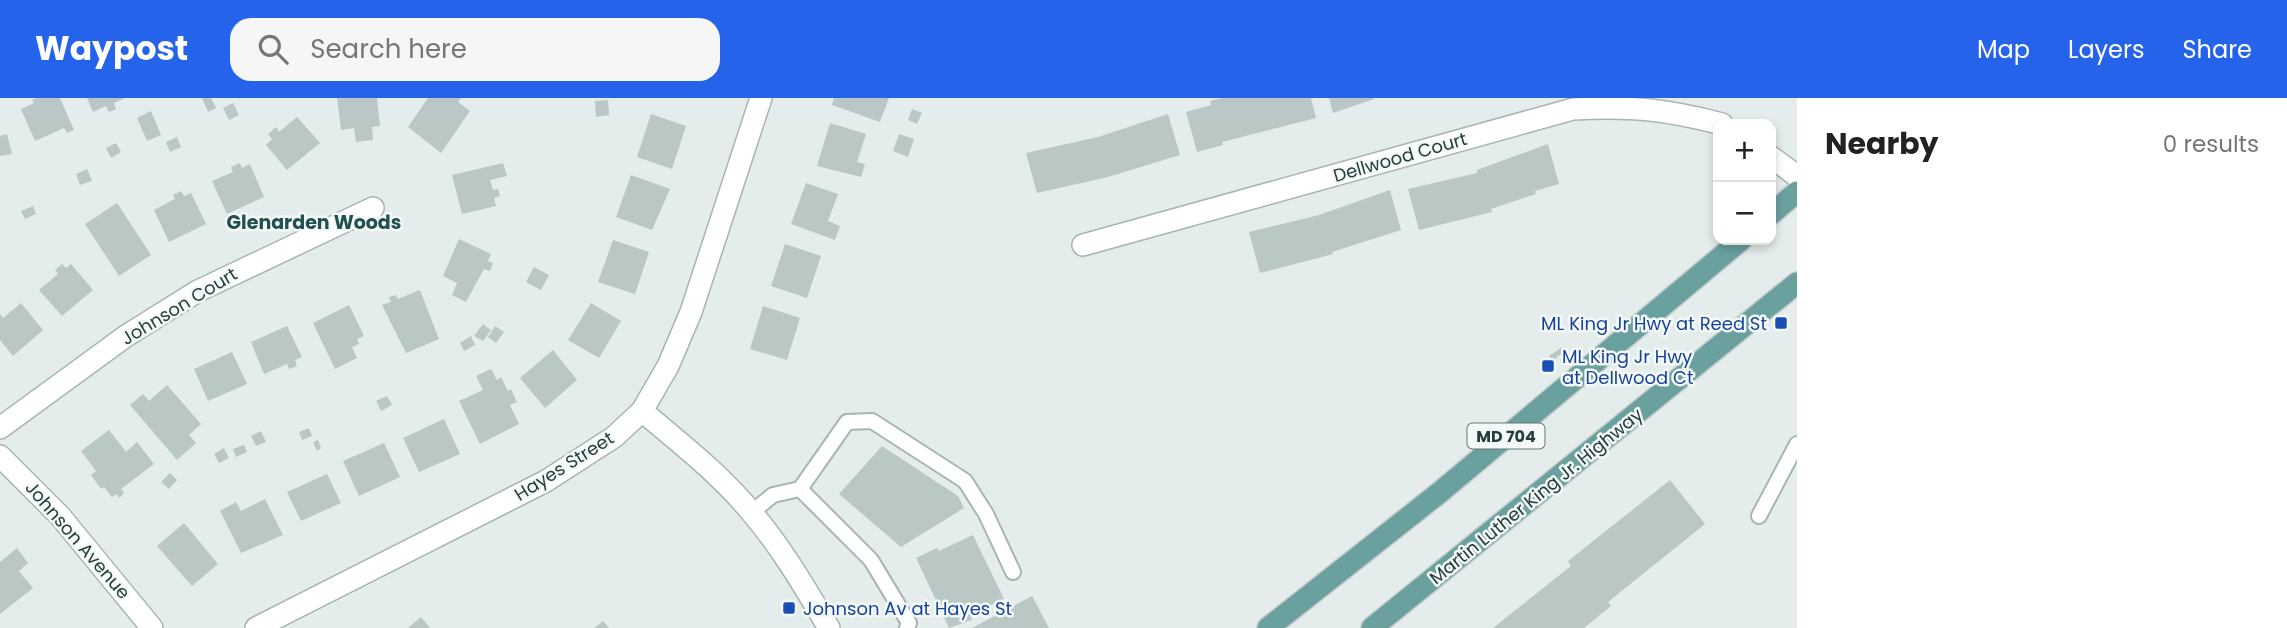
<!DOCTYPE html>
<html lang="en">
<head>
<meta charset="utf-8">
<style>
	:root { --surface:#fff; --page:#f6f6f6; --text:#222; --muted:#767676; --line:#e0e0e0; --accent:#2563eb }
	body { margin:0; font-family:Poppins,sans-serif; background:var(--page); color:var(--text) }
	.controls { position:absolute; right:21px; top:21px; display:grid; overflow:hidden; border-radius:14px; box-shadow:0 4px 10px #0003 }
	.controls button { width:63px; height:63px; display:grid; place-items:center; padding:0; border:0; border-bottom:2px solid var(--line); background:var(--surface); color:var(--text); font:35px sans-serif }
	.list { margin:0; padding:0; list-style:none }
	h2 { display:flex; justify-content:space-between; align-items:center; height:91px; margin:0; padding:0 28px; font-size:30px }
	h2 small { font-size:23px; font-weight:400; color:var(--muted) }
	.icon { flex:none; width:38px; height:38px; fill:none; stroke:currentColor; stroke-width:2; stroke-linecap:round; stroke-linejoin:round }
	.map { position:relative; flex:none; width:1797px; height:530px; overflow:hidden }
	header { display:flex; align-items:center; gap:42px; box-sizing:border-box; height:98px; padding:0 35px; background:var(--accent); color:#fff }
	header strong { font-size:33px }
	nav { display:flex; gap:38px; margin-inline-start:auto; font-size:24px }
	.search { width:490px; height:63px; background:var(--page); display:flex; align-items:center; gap:18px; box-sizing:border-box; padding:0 24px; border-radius:21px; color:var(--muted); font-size:26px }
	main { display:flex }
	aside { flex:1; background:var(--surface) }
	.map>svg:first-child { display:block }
	.building { fill:#b9c8c5 }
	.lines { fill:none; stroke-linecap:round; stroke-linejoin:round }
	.service-casing { stroke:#a7b5b3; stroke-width:18 }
	.minor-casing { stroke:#a7b5b3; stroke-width:24 }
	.primary-casing { stroke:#c2c9c9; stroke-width:24 }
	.service { stroke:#fff; stroke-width:14 }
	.minor { stroke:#fff; stroke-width:21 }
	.primary { stroke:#6aa19f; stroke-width:21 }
	.transit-dot { fill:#1a4fb4; stroke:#f4f9f8; stroke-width:2.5 }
	.labels { text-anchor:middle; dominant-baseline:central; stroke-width:5; stroke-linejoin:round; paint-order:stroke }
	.shield { fill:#f4f9f8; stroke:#627675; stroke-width:2 }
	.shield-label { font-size:16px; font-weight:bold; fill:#243e3d }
	.street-label { font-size:18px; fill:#243e3d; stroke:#f4f9f8 }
	.transit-label { font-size:18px; fill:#164399; stroke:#f4f9f8; text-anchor:start }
	.neighbourhood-label { font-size:19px; font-weight:bold; fill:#20504f; stroke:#f4f9f8 }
</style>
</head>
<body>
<header>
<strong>Waypost</strong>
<div class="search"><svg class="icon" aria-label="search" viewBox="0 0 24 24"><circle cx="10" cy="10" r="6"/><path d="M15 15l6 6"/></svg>Search here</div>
<nav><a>Map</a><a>Layers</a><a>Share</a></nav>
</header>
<main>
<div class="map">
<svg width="1797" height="530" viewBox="0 0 1797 530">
	<rect width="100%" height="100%" fill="#e4edeb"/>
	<g class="building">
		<path d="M37 0H60L74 32 67 35 64 30 35 43 21 11 34 5 32 2Z"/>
		<path d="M87 0H125L114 5 116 11 109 14 106 8 93 14Z"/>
		<path d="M202 0H211L216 10 208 14Z"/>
		<path d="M337 0H377L380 28 372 29 373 42 356 44 354 30 341 32Z"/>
		<path d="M428 0H461L458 4 470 13 441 55 408 29Z"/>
		<path d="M834 0H889L880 24 832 7Z"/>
		<path d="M1222 0H1311L1316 20 1222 44 1223 47 1197 54 1186 14 1211 7 1210 3Z"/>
		<path d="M1329 0H1374V1L1333 15Z"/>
		<path d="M608 2 609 17 596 19 595 3Z"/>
		<path d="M233 5 239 17 229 22 223 10Z"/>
		<path d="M912 11 922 15 917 26 908 22Z"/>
		<path d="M151 13 161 37 147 43 137 20Z"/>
		<path d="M651 16 686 28 672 71 637 59Z"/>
		<path d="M1168 16 1180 57 1108 79 1037 95 1026 55 1098 39Z"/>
		<path d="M297 19 320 45 287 72 266 47 272 41 268 36 276 29 279 34Z"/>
		<path d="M830 25 866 36 857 64 865 66 861 79 817 68Z"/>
		<path d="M7 36 12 56 0 58V38Z"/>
		<path d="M899 36 914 41 908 59 893 53Z"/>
		<path d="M177 39 181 49 170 54 166 44Z"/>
		<path d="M116 45 121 54 111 60 106 50Z"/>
		<path d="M1548 46 1559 86 1535 93 1536 96 1491 111 1492 114 1419 132 1408 91 1477 75V72Z"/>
		<path d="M240 65 242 70 250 66 264 99 227 116 212 83 233 74 231 69Z"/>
		<path d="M503 65 507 78 490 82 493 92 498 91 500 98 494 100 496 108 462 116 452 77Z"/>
		<path d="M87 71 92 83 80 87 76 76Z"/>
		<path d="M631 77 670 91 652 132 616 119Z"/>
		<path d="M806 85 838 96 828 123 840 128 835 142 791 126Z"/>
		<path d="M1390 92 1401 132 1332 154 1333 156 1260 175 1249 134 1319 117Z"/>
		<path d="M181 93 184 98 191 95 206 126 169 144 154 112 175 101 173 97Z"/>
		<path d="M117 105 151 157 119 178 85 126Z"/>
		<path d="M33 108 36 116 25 121 21 113Z"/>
		<path d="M459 141 491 156 488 163 493 165 490 173 484 171 466 204 452 197 457 185 443 178Z"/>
		<path d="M613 142 649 154 635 196 598 184Z"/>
		<path d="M785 146 821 158 807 200 771 188Z"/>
		<path d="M62 166 66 170 71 166 93 192 62 218 39 192 58 176 55 172Z"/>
		<path d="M534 169 549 177 541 192 526 184Z"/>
		<path d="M420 192 439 241 406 255 382 207 391 204 389 199 396 197 398 201Z"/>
		<path d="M21 205 43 232 13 258 0 242V216L3 220Z"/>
		<path d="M591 205 621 223 599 260 568 242Z"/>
		<path d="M349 207 364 238 357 241 359 246 352 249 357 260 335 271 313 225Z"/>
		<path d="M763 208 800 220 787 262 750 251Z"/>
		<path d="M483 226 491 232 483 243 474 238Z"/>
		<path d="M287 228 302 259 295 262 297 268 289 271 287 266 264 276 251 244Z"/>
		<path d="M495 228 504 234 496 245 488 239Z"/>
		<path d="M471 238 475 247 464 253 460 245Z"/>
		<path d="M1562 249 1565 253 1552 263 1549 258Z"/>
		<path d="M553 252 577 282 545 310 520 280Z"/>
		<path d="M232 254 247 286 208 303 194 271Z"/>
		<path d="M491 271 497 282 501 279 508 293 511 291 517 304 510 307 519 326 480 346 459 303 483 292 476 278Z"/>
		<path d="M167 287 201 326 189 337 196 345 177 362 130 307 143 296 149 303Z"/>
		<path d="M387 298 392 307 381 313 376 303Z"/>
		<path d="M444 321 460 356 419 374 403 340Z"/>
		<path d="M309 330 312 338 302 342 299 334Z"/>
		<path d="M109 332 126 354 137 344 154 366 121 391 124 395 119 400 116 396 112 399 104 389 101 391 91 377 96 373 81 353Z"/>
		<path d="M261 333 266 344 256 348 251 338Z"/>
		<path d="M318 342 321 350 317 353 313 344Z"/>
		<path d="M384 345 400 379 359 398 343 363Z"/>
		<path d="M244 347 247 354 236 359 233 351Z"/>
		<path d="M882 348 958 398 964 410 901 449 839 396Z"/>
		<path d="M224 350 229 360 219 365 214 356Z"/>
		<path d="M170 375 177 382 169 391 161 384Z"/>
		<path d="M327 376 341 405 301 423 287 394Z"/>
		<path d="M1670 382 1705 426 1608 504 1611 508 1584 530H1493L1571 468 1568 463Z"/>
		<path d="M265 401 283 437 241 455 220 413 236 404 241 413Z"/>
		<path d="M184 425 218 466 192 488 157 448Z"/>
		<path d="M973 437 1004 501 970 517 972 522 949 530 916 460 937 450 939 453Z"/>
		<path d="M17 450 28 465 19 473 33 490 0 516V464Z"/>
		<path d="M1032 498 1049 530H972Z"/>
		<path d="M421 519 430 530H408Z"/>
		<path d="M603 523 609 530H594Z"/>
	</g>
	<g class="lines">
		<defs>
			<g id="service">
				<path d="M800 391 847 324 872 323 965 383 986 416 1013 474"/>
				<path d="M752 414 773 397 800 391 871 462 909 525 907 530"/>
				<path d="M1759 418 1797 346"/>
			</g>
			<g id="minor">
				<path d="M1771 59 1797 78"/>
				<path d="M1083 147 1573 11C1631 8 1665 11 1722 26"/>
				<path d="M642 313C680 345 720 376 752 415 782 450 805 490 829 530"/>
				<path d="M0 330 126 238 198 193 373 110"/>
				<path d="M0 358 60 418 152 530"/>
				<path d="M256 530 546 383 614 339 642 313 668 268 691 214 761 0"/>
			</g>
			<g id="primary">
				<path d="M1771 116 1797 94"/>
				<path d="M1268 530 1439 395 1741 142"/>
				<path d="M1372 530 1797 185"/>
			</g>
		</defs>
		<use href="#service" class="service-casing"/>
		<use href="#minor" class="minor-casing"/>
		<use href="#primary" class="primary-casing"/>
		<use href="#service" class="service"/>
		<use href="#minor" class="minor"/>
		<use href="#primary" class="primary"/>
	</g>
	<g class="transit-dot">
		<rect x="1774" y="218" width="14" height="14" rx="3.5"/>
		<rect x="1541" y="261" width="14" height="14" rx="3.5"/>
		<rect x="782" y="503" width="14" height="14" rx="3.5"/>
	</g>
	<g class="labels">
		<rect class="shield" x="1467.5" y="325.5" width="77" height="25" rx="5"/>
		<g class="shield-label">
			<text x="1506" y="338">MD 704</text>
		</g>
		<g class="street-label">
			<text transform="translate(1400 59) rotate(-16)">Dellwood Court</text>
			<text transform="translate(179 208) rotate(-31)">Johnson Court</text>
			<text transform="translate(564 368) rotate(-32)">Hayes Street</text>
			<text transform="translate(1536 398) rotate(-39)">Martin Luther King Jr. Highway</text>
			<text transform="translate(78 442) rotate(49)">Johnson Avenue</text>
		</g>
		<g class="transit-label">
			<text x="1767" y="225" text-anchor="end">ML King Jr Hwy at Reed St</text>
			<text x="1562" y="258">ML King Jr Hwy<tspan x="1562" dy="21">at Dellwood Ct</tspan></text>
			<text x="803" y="510">Johnson Av at Hayes St</text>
		</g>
		<g class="neighbourhood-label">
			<text x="314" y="124">Glenarden Woods</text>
		</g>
	</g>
</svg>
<div class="controls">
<button>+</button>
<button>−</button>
</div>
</div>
<aside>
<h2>Nearby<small>0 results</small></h2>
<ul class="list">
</ul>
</aside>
</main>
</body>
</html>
